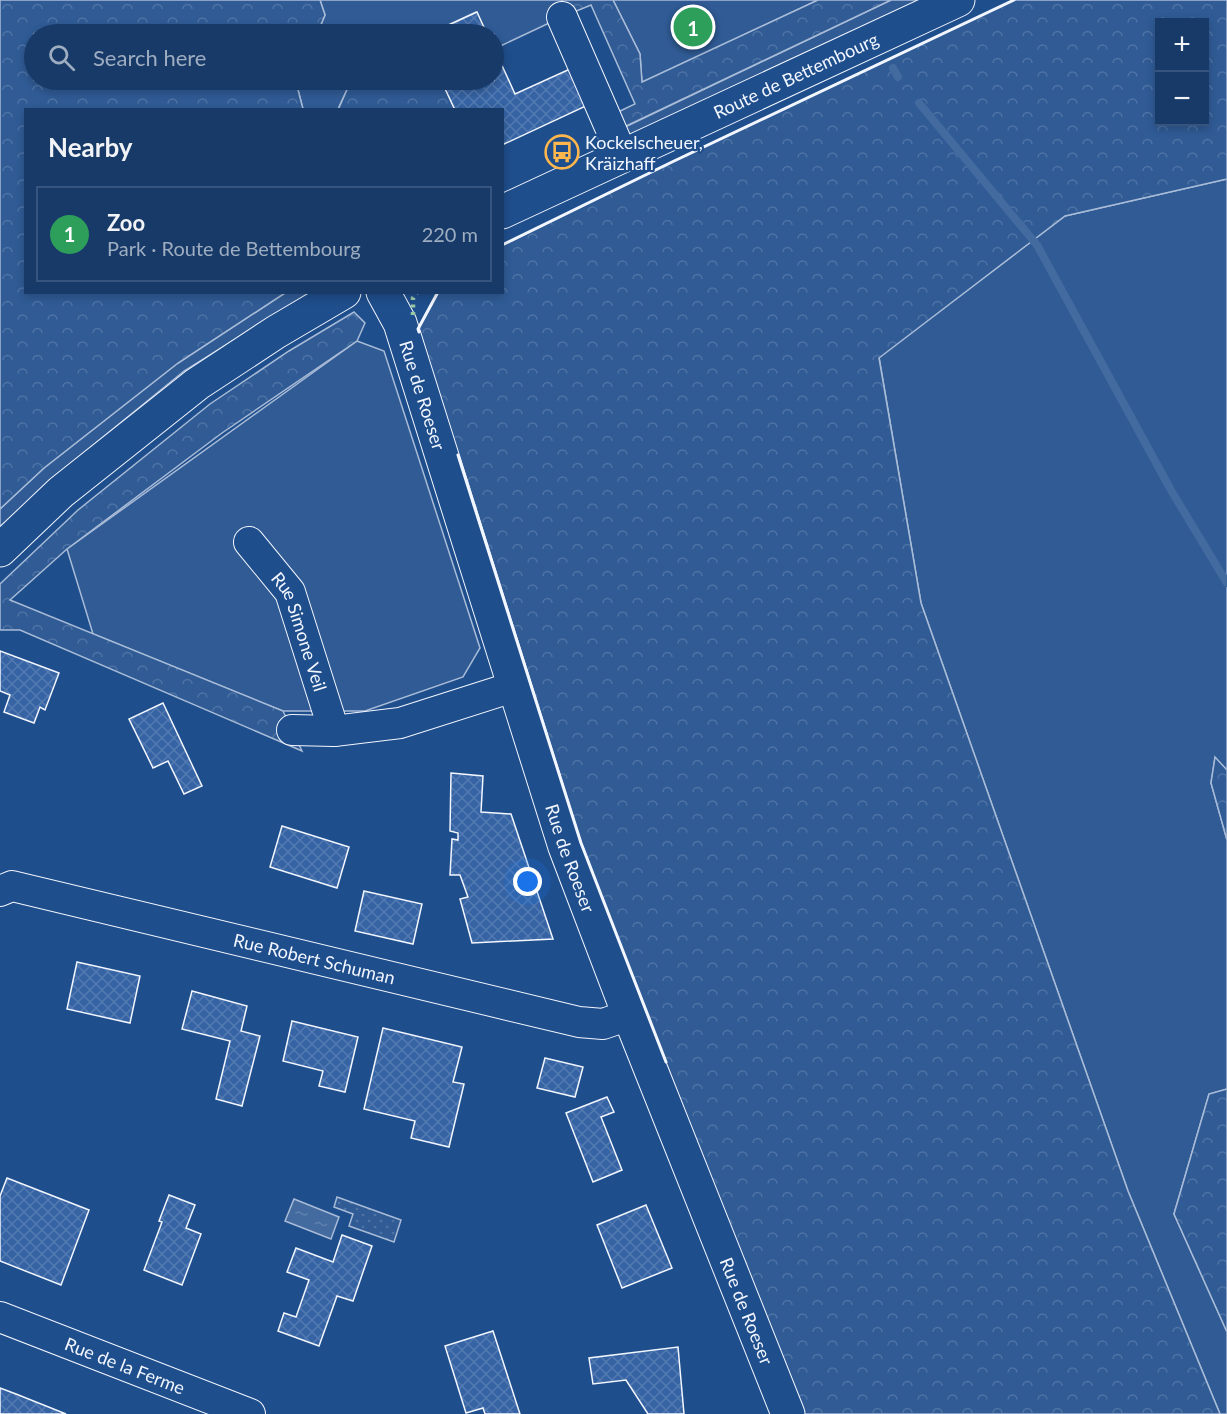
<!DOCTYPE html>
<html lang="en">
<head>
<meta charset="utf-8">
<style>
	:root { --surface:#173a69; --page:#20416f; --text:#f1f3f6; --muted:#9eadc0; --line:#36547d; --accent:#ffb74d }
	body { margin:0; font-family:Lato,sans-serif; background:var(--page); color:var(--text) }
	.controls { position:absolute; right:18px; top:18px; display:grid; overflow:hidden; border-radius:0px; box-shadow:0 3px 9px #0003 }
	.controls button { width:54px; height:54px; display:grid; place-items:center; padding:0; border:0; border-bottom:2px solid var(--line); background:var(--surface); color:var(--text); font:30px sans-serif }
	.you { position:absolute; left:528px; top:882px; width:21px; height:21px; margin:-15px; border:4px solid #fff; border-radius:50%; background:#1a73e8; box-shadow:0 0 0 9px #1a73e833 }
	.badge { display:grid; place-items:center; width:39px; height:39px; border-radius:50%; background:var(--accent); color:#fff; font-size:20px; font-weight:700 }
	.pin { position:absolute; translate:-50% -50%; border:3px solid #fff; box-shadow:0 2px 6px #0006 }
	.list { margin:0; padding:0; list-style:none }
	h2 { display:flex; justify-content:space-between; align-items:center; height:78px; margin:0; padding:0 24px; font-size:26px }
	h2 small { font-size:20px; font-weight:400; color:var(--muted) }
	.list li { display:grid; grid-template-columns:39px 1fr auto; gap:18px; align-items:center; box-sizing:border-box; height:96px; margin:0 12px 12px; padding:0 12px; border:2px solid var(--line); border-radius:0px }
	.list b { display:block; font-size:22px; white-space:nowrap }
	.list p { margin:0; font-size:20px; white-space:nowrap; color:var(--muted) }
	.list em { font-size:20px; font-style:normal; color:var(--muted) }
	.icon { flex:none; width:33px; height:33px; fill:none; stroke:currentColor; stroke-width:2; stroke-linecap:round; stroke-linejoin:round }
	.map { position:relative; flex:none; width:1227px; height:1414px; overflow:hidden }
	.search { position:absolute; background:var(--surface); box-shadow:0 3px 9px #0003; left:24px; top:24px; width:480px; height:66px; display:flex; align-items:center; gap:15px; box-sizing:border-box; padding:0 21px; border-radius:33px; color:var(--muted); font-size:22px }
	.panel { position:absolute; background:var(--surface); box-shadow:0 3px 9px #0003; left:24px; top:108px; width:480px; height:186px; border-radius:0px }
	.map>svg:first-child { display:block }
	.grass { fill:#305b95; stroke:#a8bbd7; stroke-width:1.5 }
	.forest { fill:url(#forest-crowns); stroke:#a8bbd7; stroke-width:1.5; fill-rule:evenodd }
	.garden { fill:url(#garden-dots); stroke:#a8bbd7; stroke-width:1.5 }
	.water { fill:url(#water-ripples); stroke:#a8bbd7; stroke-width:1.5 }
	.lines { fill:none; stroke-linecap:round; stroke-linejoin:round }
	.stream { stroke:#446ba0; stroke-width:8 }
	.building { fill:url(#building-cross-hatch); stroke:#f2f6ff; stroke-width:1.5 }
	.minor-casing { stroke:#f2f6ff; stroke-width:32 }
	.major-casing { stroke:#f2f6ff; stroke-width:35 }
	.minor { stroke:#1f4e8c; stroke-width:30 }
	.major { stroke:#1f4e8c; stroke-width:33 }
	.hedge { stroke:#97c8a6; stroke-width:4.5; stroke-dasharray:3 4.5; stroke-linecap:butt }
	.wall { stroke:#f2f6ff; stroke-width:3 }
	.labels { text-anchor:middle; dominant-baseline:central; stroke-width:4.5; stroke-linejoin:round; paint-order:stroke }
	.street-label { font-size:18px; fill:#f2f6ff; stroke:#1f4e8c }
	.poi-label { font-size:18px; fill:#f2f6ff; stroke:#1f4e8c; text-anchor:start }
</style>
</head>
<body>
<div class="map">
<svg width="1227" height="1414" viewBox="0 0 1227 1414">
	<defs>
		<pattern id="forest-crowns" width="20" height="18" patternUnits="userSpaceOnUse" patternTransform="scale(1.5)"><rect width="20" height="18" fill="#305b95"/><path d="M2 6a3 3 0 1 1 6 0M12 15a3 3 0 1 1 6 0" fill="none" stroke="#4e73a5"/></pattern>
		<pattern id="garden-dots" width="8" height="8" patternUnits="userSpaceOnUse" patternTransform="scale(1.5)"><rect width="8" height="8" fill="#305b95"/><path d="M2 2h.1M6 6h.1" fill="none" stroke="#4e73a5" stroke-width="1.8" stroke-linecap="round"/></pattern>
		<pattern id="water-ripples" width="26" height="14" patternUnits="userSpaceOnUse" patternTransform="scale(1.5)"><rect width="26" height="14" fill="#446ba0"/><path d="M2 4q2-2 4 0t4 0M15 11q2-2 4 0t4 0" fill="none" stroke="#5f81ae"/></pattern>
		<pattern id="building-cross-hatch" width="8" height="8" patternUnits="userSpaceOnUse" patternTransform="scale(1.5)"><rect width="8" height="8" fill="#3563a3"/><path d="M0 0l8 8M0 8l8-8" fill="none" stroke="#537ab1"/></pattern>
	</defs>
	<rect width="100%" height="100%" fill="#1f4e8c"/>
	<g class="grass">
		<path d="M320 0H562V17L494 49V34H487L476 12 429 34H317L325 15Z"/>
		<path d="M613 0H818L642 83 640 54Z"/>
		<path d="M891 0H920L617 143 623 128Z"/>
		<path d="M300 80H358L350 83 338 109H303L297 86Z"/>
		<path d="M1227 179V770L1215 758 1211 783 1227 840V1089L1209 1094 1174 1214 1227 1332V1414H1220L1128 1191 921 603 879 357 1065 216Z"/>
		<path d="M285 293H309L184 371 54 477 0 529V509L44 468 178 363Z"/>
		<path d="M357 341 384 351 480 648 463 677 365 711H283L93 634 67 549Z"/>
	</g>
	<g class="forest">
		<path d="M0 0H320L325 15 317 34H34V80H300L297 86 303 109 26 110V292L285 293 178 363 44 468 0 509Z"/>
		<path d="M562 0H613L640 54 642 82 818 0H891L622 128 616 113 635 104 591 5 562 17Z"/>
		<path d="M1014 0H1227V179L1065 216 879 358 921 603 1128 1191 1220 1414H802L581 843 418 329 438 293 502 292 503 245 672 162ZM1160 22H1204V122H1160Z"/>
		<path d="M358 80H441L455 109 338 110 350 83Z"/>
		<path d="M354 312 365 323 357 341 222 433 67 549 10 600 283 711 302 751 20 630H0V584L78 510 210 404 289 351Z"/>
		<path d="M1215 757 1227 770V840L1211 783Z"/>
		<path d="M1227 1089V1332L1174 1214 1209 1094Z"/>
	</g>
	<path class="garden" d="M337 1197 401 1220 394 1242 349 1226 353 1214 334 1207Z"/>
	<path class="water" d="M294 1199 339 1217 331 1239 285 1221Z"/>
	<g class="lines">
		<g class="stream">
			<path d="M893 68 898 77"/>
			<path d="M919 103 1037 245 1172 492 1227 583"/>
		</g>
	</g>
	<g class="building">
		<path d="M477 12 487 34H429Z"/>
		<path d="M494 48 515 94 570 69 588 105 502 145V110H455L441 80H494Z"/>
		<path d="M0 651 59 673 45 710 40 707 34 723 4 712 10 695 0 691Z"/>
		<path d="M163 703 202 786 184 794 168 761 153 768 129 719Z"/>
		<path d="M451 773 483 776 481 812 511 814 553 939 472 943 460 899 468 897 460 875H450L452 839 458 840V833L450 831Z"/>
		<path d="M282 826 349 847 337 888 270 867Z"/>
		<path d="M364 891 422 904 413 944 355 931Z"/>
		<path d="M77 962 140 976 130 1023 67 1009Z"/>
		<path d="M192 991 247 1006 241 1031 260 1036 242 1106 216 1099 230 1041 182 1029Z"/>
		<path d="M292 1021 358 1037 345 1092 319 1086 323 1071 283 1061Z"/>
		<path d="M383 1028 462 1047 453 1082 464 1084 449 1147 411 1138 415 1121 364 1109Z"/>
		<path d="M545 1058 583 1067 575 1097 537 1088Z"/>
		<path d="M607 1097 614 1112 601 1117 622 1170 593 1182 566 1113Z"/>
		<path d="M7 1178 89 1210 61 1285 0 1261V1196Z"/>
		<path d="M169 1195 195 1205 186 1228 201 1234 182 1285 144 1270 162 1222 159 1221Z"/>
		<path d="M646 1205 672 1268 622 1288 597 1225Z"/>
		<path d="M342 1235 372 1246 353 1301 337 1296 319 1346 278 1331 284 1313 296 1317 309 1280 287 1272 296 1248 333 1262Z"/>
		<path d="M493 1331 520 1414H485L483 1408 466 1413 445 1346Z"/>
		<path d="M678 1347 684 1414H648L626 1380 593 1384 589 1358Z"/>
		<path d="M0 1388 16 1394 66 1414H0Z"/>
	</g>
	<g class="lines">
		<defs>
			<g id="minor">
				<path d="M562 17 623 157"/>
				<path id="s1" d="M249 542 290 592 334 731"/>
				<path d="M292 730 334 731 400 723 513 687"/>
				<path id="s2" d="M0 891 12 886 579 1022 603 1024 629 1015"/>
				<path id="s3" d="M0 1317 250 1414"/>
			</g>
			<g id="major">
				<path id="s4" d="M502 212 958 0"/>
				<path id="s5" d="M383 292 400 323 565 847 629 1015 788 1414"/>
				<path d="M0 550 61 492 197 384 276 332 344 292"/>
			</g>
		</defs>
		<use href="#minor" class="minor-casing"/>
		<use href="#major" class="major-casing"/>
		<use href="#minor" class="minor"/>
		<use href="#major" class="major"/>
		<path class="hedge" d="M413 315V298L417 292"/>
		<g class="wall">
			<path d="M502 245 672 162 1014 0"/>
			<path d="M419 332 418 329 438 292"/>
			<path d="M458 455 581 843 666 1062"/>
		</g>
	</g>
	<defs>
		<symbol id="bus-ring" viewBox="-11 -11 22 22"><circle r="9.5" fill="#1f4e8c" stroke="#ffb74d" stroke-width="1.5"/><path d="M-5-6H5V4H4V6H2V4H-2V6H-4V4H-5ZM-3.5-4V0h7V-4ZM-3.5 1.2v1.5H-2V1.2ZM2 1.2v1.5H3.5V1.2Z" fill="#ffb74d"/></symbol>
	</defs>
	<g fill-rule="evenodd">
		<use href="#bus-ring" x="543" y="133" width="38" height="38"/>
	</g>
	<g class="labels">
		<g class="street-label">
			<text stroke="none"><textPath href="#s4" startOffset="324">Route de Bettembourg</textPath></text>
			<text stroke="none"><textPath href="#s5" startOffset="111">Rue de Roeser</textPath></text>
			<text stroke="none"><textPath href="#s1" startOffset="105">Rue Simone Veil</textPath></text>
			<text stroke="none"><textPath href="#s5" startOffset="597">Rue de Roeser</textPath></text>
			<text stroke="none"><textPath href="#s2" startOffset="324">Rue Robert Schuman</textPath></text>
			<text stroke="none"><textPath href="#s5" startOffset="1083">Rue de Roeser</textPath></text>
			<text stroke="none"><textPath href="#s3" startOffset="134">Rue de la Ferme</textPath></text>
		</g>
		<g class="poi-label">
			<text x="585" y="142">Kockelscheuer,<tspan x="585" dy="21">Kräizhaff</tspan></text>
		</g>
	</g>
</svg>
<div class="controls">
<button>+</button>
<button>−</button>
</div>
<div class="you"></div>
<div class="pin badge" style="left:693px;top:27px;background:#2e9e5b">1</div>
<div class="search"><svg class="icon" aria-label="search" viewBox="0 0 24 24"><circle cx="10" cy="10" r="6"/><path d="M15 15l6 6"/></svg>Search here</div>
<section class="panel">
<h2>Nearby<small></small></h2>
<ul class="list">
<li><span class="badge" style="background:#2e9e5b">1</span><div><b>Zoo</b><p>Park · Route de Bettembourg</p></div><em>220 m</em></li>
</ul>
</section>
</div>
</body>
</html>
